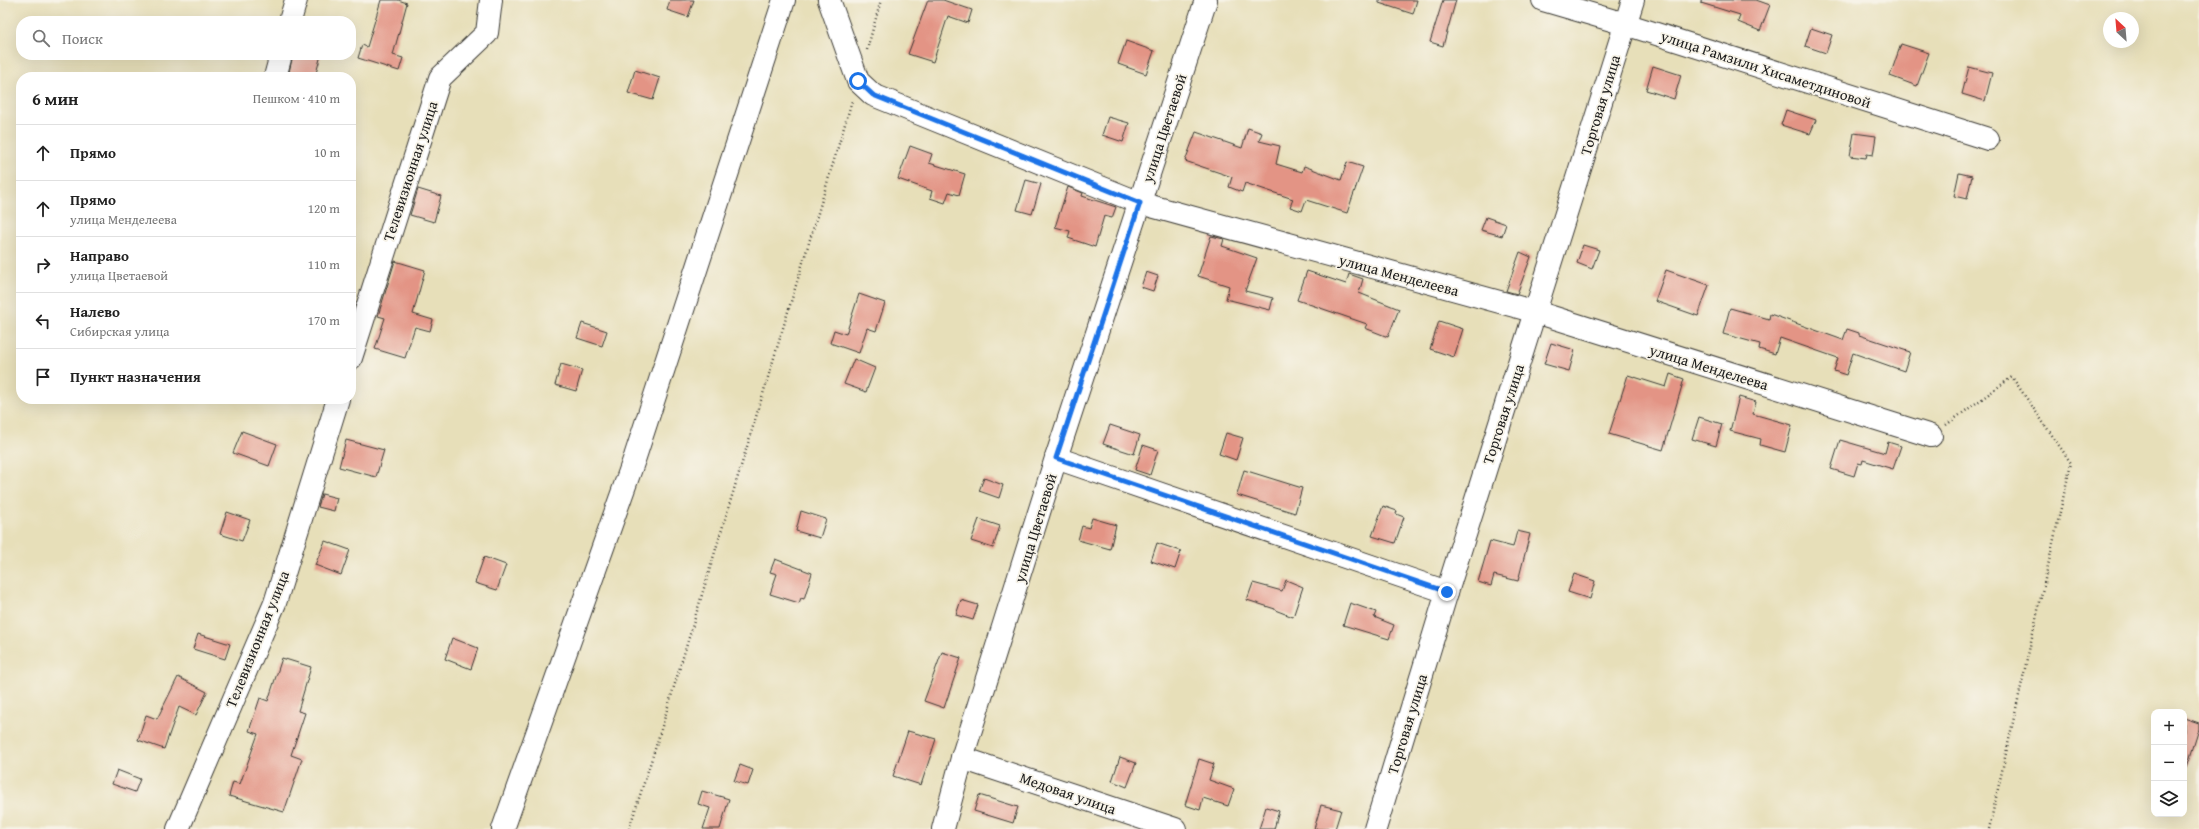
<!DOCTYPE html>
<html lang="ru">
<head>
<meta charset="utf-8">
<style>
	:root { --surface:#fff; --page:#f6f6f6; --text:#222; --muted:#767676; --line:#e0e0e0 }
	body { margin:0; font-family:"Gentium Book Plus",serif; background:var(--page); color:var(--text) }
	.controls { position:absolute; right:12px; bottom:12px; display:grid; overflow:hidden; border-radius:8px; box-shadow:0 4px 16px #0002 }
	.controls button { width:36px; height:36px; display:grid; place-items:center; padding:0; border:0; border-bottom:1px solid var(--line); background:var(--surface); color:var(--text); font:20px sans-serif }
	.compass { position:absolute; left:2103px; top:12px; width:36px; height:36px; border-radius:50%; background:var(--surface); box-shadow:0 4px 16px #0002; rotate:334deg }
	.stop { position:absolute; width:12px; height:12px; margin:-9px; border:3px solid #1a73e8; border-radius:50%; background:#fff }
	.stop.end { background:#1a73e8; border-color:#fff; box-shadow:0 1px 4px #0008 }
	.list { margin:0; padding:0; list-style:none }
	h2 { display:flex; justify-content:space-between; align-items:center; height:52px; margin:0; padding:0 16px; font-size:17px }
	h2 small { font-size:13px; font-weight:400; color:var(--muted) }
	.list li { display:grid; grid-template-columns:26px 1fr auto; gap:12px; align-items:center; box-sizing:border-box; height:56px; padding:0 16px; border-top:1px solid var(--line) }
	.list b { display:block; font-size:15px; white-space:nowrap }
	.list p { margin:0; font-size:13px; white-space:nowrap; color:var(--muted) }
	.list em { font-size:13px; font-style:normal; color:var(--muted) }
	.icon { flex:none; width:22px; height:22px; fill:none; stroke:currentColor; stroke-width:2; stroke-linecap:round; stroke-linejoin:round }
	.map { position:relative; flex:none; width:2199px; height:829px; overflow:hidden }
	.search { position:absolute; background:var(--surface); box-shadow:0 4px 16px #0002; left:16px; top:16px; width:340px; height:44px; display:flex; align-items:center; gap:10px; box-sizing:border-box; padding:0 14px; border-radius:16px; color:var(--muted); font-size:15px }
	.panel { position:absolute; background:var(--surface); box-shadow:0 4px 16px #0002; left:16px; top:72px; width:340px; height:332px; border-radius:16px }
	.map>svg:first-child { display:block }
	.building { fill:#e39485 }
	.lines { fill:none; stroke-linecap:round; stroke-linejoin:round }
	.minor-casing { stroke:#3a3934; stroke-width:24 }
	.path { stroke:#3a3934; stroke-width:2.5; stroke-dasharray:1 3; stroke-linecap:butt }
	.minor { stroke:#fff; stroke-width:22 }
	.route { stroke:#1a73e8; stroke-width:5 }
	.labels { text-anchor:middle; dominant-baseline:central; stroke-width:3.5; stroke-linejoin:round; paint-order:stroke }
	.street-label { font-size:15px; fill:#1c1c1c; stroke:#f7f3e8 }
</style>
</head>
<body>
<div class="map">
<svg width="2199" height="829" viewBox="0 0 2199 829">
	<rect width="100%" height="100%" fill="#f7f3e8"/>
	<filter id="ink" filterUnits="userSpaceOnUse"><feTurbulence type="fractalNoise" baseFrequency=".025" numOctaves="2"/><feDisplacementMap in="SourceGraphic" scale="8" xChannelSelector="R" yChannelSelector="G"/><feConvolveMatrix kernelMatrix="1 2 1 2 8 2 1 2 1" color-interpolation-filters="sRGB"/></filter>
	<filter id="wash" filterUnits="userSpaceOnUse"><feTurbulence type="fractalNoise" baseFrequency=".012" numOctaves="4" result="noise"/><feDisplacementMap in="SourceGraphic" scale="16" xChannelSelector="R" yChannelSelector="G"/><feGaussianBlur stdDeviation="0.9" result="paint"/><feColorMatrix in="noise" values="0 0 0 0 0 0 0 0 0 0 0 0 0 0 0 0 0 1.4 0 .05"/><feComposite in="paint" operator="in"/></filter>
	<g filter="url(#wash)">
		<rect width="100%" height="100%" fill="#e7dfb9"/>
		<g id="blocks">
			<g class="building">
				<path d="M381 0H398L407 3 393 55 403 58 399 71 358 58 362 45 367 47Z"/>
				<path d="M670 0H694L688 17 667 10Z"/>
				<path d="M928 0H943L972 10 968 23 948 16 933 62 908 54Z"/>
				<path d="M1379 0H1417L1413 14 1379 3Z"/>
				<path d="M1443 0H1456L1443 46 1430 42Z"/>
				<path d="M1701 0H1756L1770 5 1760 31 1738 22 1740 15 1701 3Z"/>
				<path d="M1811 28 1832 35 1826 53 1805 46Z"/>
				<path d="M1126 41 1154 51 1146 74 1118 64Z"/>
				<path d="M1901 44 1929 53 1917 86 1890 76Z"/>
				<path d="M293 55H321L315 77 289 72Z"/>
				<path d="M1653 66 1681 75 1674 99 1646 90Z"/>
				<path d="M1969 67 1992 73 1985 101 1962 94Z"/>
				<path d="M635 70 660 78 653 100 628 93Z"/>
				<path d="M1786 110 1816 120 1810 134 1781 125Z"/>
				<path d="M1108 117 1129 123 1123 142 1102 135Z"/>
				<path d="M1248 128 1262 133 1259 141 1280 146 1276 164 1302 172 1304 166 1341 180 1347 162 1363 167 1347 213 1306 200 1302 211 1290 207 1293 199 1245 183 1242 192 1229 187 1232 177 1185 161 1196 132 1242 148Z"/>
				<path d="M1854 133 1876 136 1873 155 1867 154 1866 158 1850 156Z"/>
				<path d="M910 146 932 154 929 163 965 174 959 195 949 192 945 203 930 198 932 191 898 179Z"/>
				<path d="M1959 173 1972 176 1967 199 1954 196Z"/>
				<path d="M1026 180 1041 184 1032 214 1017 210Z"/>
				<path d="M1068 187 1083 193 1082 196 1116 207 1112 218 1104 216 1095 247 1068 238 1070 231 1055 227Z"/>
				<path d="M418 189 441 196 434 222 410 215Z"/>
				<path d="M1486 217 1506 224 1502 236 1481 230Z"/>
				<path d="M1211 236 1224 239 1222 246 1257 258 1245 291 1273 298 1270 310 1226 299 1229 286 1198 276Z"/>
				<path d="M1583 245 1599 250 1592 269 1577 263Z"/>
				<path d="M1520 252 1531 257 1517 294 1506 291Z"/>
				<path d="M395 261 425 270 413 314 433 320 430 331 415 327 405 358 375 349 385 318 378 316Z"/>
				<path d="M1666 270 1709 285 1698 316 1655 301Z"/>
				<path d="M1307 271 1346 284 1349 274 1363 279 1359 293 1399 309 1388 337 1365 328 1367 324 1297 300Z"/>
				<path d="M1146 272 1158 276 1153 291 1141 287Z"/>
				<path d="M859 294 885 303 876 331 867 328 859 353 830 343 834 330 846 334Z"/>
				<path d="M1730 308 1769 319 1770 314 1843 340 1847 329 1859 333V335L1910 352 1904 371 1853 353 1846 375 1834 371 1838 358 1780 338 1775 354 1759 349 1760 344 1723 334Z"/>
				<path d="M1439 321 1463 329 1454 357 1430 349Z"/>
				<path d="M582 323 607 331 602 346 577 338Z"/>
				<path d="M1551 343 1575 350 1569 371 1544 364Z"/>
				<path d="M854 359 875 368 866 392 844 384Z"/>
				<path d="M561 364 582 370 576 391 555 385Z"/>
				<path d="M1670 374 1684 379 1663 450 1609 434 1628 375 1666 387Z"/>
				<path d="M1739 397 1756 402 1753 414 1792 425 1785 452 1760 445 1761 439 1730 431Z"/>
				<path d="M1699 417 1722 424 1716 446 1692 439Z"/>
				<path d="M1110 425 1140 435 1134 454 1103 444Z"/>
				<path d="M242 431 277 444 269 466 233 453Z"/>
				<path d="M1226 433 1243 438 1236 460 1219 454Z"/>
				<path d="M346 440 384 450 376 477 339 467Z"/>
				<path d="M1840 440 1885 453 1888 442 1901 446 1893 469 1863 460 1862 464 1858 463 1854 476 1831 469Z"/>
				<path d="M1143 445 1158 450 1150 475 1135 470Z"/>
				<path d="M1244 470 1302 488 1295 513 1237 495Z"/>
				<path d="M984 478 1003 485 999 498 979 491Z"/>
				<path d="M322 494 337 498 334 511 318 507Z"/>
				<path d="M1383 506 1397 511 1396 514 1404 517 1395 543 1372 536Z"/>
				<path d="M801 511 826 519 820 538 796 531Z"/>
				<path d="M227 512 250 520 242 541 220 534Z"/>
				<path d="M1092 518 1116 525 1110 549 1078 540 1082 526 1089 528Z"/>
				<path d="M979 519 1000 526 993 548 971 541Z"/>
				<path d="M1517 531 1530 534 1518 581 1494 575 1491 586 1478 582 1490 541 1513 547Z"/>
				<path d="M325 541 350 550 341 575 315 565Z"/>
				<path d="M1157 543 1181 551 1175 569 1151 561Z"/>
				<path d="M484 557 506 565 497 590 475 583Z"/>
				<path d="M775 559 812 573 804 599 801 598 799 603 770 594 777 574 770 572Z"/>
				<path d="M1574 574 1595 581 1590 599 1568 592Z"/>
				<path d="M1286 580 1303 587 1293 617 1275 610V609L1247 600 1253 583 1282 591Z"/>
				<path d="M961 600 978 605 973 620 956 615Z"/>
				<path d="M1350 603 1376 612 1374 617 1394 625 1389 639 1343 625Z"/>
				<path d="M198 634 230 644 225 659 193 649Z"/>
				<path d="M452 638 478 648 471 669 445 659Z"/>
				<path d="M942 652 961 658 944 708 924 701Z"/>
				<path d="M282 658 311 667 298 711 305 713 291 755 302 759 284 812 229 796 233 782 240 784 258 734 249 731 260 698 268 701Z"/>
				<path d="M178 677 207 692 196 715 179 707 164 749 138 740 146 715 157 719Z"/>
				<path d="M2184 718 2199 723V729L2187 767H2184Z"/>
				<path d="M908 731 936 739 921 785 893 776Z"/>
				<path d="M1120 757 1136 763 1127 787 1112 781Z"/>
				<path d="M1199 759 1214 764 1209 780 1234 789 1228 806 1203 798 1200 810 1185 805Z"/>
				<path d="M740 765 753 770 748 785 734 781Z"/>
				<path d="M117 770 140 779 135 792 112 784Z"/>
				<path d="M702 791 729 799 720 829H703L710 808 698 804Z"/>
				<path d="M979 795 1018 807 1013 823 974 811Z"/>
				<path d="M1321 805 1341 810 1335 829H1314Z"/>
				<path d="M1266 807 1279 811 1274 829H1259Z"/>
			</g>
		</g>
	</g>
	<g filter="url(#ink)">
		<use href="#blocks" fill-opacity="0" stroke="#3a3934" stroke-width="1"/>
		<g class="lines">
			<defs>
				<g id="minor">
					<path d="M829 0 858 81 873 95 1140 203 1536 312 1931 436"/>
					<path d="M1543 0 1625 24 1988 139"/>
					<path d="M290 21 296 0"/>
					<path d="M275 77 281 55"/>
					<path d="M351 358 440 78 487 33 491 0"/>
					<path d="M1056 458 1447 592"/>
					<path d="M962 758 1175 829"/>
					<path d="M178 829 275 603 338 399"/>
					<path d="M503 829 635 457 784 0"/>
					<path d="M943 829 962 758 1056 458 1206 0"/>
					<path d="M1375 829 1447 592 1633 0"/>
				</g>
			</defs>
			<use href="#minor" class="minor-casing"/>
			<g class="path">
				<path d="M867 50 881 0"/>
				<path d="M1946 425 2012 377 2071 463 1989 829"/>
				<path d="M629 829 656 746 852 101"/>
			</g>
			<use href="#minor" class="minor"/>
		</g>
	</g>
	<g class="lines" filter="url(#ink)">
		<path class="route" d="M858 81 873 95 1140 203 1056 458 1447 592"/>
	</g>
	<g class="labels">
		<g class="street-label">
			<text transform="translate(1766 69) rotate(18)">улица Рамзили Хисаметдиновой</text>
			<text transform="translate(1600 105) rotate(-73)">Торговая улица</text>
			<text transform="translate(1164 128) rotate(-72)">улица Цветаевой</text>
			<text transform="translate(410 171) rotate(-72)">Телевизионная улица</text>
			<text transform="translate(1399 275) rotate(15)">улица Менделеева</text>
			<text transform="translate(1709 367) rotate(17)">улица Менделеева</text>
			<text transform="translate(1503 414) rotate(-72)">Торговая улица</text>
			<text transform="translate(1035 528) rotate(-73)">улица Цветаевой</text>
			<text transform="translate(257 639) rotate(-68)">Телевизионная улица</text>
			<text transform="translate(1407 724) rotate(-73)">Торговая улица</text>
			<text transform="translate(1068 793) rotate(19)">Медовая улица</text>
		</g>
	</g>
</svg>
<div class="controls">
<button>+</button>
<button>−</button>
<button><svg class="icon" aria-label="layers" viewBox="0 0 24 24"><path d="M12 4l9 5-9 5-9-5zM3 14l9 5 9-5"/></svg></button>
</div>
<svg class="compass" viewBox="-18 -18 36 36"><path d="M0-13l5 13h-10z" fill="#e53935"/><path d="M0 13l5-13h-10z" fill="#767676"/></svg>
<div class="stop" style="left:858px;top:81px"></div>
<div class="stop end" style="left:1447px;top:592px"></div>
<div class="search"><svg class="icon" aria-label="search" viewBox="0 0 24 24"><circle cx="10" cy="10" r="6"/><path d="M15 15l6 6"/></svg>Поиск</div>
<section class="panel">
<h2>6 мин<small>Пешком · 410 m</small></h2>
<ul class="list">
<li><svg class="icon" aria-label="ahead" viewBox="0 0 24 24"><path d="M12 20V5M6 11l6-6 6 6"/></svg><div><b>Прямо</b></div><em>10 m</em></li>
<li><svg class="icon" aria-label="ahead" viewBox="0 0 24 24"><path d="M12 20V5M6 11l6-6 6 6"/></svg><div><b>Прямо</b><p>улица Менделеева</p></div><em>120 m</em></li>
<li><svg class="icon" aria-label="right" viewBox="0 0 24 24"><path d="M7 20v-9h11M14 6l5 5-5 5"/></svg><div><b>Направо</b><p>улица Цветаевой</p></div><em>110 m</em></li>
<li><svg class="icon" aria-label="left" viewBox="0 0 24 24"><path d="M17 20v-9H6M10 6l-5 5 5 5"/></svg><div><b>Налево</b><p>Сибирская улица</p></div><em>170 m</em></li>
<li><svg class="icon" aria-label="arrive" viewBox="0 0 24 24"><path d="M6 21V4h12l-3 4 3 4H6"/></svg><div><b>Пункт назначения</b></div></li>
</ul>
</section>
</div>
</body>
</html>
